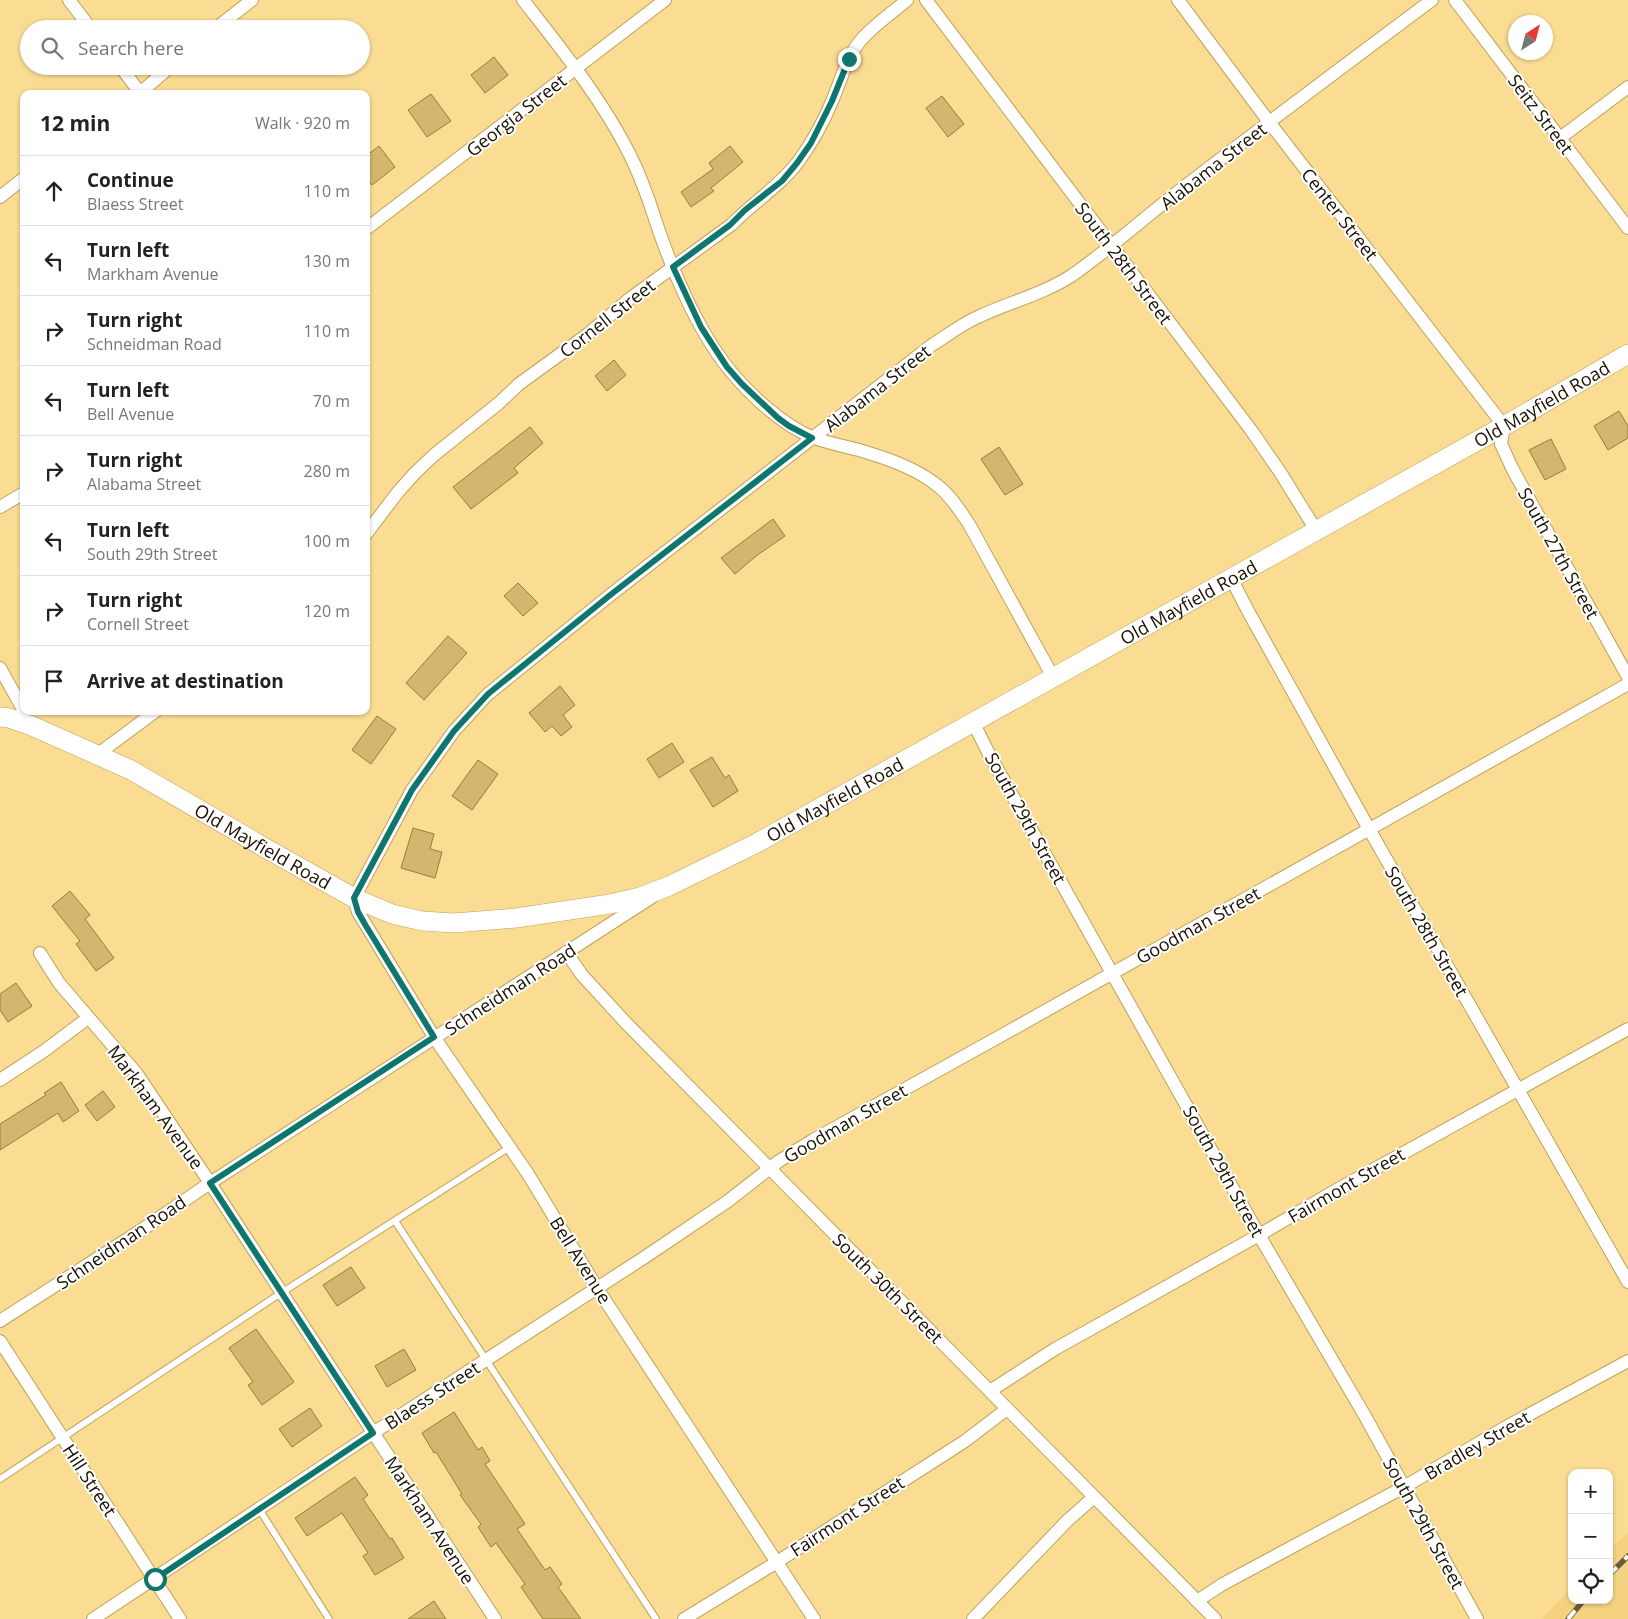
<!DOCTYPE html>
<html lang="en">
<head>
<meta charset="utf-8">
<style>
	:root { --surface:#fff; --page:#f2f2f2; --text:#222; --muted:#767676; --line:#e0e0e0 }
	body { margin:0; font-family:"Open Sans",sans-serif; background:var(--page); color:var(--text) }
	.controls { position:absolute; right:15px; bottom:15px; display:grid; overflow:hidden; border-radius:10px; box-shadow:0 1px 4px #0004 }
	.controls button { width:45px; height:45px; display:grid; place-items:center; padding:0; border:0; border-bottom:1px solid var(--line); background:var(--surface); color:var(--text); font:25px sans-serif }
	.compass { position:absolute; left:1508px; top:15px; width:45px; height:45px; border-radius:50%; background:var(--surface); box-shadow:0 1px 4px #0004; rotate:36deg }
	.stop { position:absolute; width:15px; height:15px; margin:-11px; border:4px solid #0f766e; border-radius:50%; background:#fff }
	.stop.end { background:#0f766e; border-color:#fff; box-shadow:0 1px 5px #0008 }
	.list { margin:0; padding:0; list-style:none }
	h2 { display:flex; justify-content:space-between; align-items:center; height:65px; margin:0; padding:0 20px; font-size:21px }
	h2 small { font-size:16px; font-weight:400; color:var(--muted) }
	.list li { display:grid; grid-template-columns:32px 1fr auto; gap:15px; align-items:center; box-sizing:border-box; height:70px; padding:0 20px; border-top:1px solid var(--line) }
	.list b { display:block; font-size:19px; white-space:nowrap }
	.list p { margin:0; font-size:16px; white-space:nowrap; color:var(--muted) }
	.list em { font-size:16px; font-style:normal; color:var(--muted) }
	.icon { flex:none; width:28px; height:28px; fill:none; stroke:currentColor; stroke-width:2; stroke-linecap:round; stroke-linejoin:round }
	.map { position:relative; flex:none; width:1628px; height:1619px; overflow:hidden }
	.search { position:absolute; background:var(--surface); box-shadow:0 1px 4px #0004; left:20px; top:20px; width:350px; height:55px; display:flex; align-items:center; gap:12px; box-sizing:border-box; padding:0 18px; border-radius:28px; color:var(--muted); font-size:19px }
	.panel { position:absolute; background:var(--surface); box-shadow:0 1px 4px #0004; left:20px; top:90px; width:350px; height:625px; border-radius:10px }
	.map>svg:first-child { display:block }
	.built { fill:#f4d280 }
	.building { fill:#d4b76e; stroke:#997d33 }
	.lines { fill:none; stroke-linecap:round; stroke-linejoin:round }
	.service-casing { stroke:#bfa259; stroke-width:8 }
	.minor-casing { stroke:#bfa259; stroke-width:14 }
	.secondary-casing { stroke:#bfa259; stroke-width:20 }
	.service { stroke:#fff; stroke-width:6 }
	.minor { stroke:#fff; stroke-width:12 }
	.secondary { stroke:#fff; stroke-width:19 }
	.rail-casing { stroke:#6d5d36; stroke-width:5.5 }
	.rail { stroke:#fff; stroke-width:4; stroke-dasharray:11; stroke-linecap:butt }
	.route { stroke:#0f766e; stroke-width:6 }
	.labels { text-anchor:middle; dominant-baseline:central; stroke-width:4; stroke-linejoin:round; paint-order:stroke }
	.street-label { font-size:18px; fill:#1a1100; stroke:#fff }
</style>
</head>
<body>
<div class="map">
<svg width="1628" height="1619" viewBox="0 0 1628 1619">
	<rect width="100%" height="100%" fill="#fadc92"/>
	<path class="built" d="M1628 1532V1619H1542L1572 1587V1600H1609V1550Z"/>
	<g class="building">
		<path d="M494 57 508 75 485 93 471 75Z"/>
		<path d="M431 94 451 121 427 137 408 110Z"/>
		<path d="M942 96 964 124 948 137 926 108Z"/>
		<path d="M379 146 395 167 372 185 366 177V156Z"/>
		<path d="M730 146 743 162 711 188 714 191 691 207 681 192 713 169 709 163Z"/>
		<path d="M614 360 626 375 607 391 595 376Z"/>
		<path d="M1619 411 1628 426V438L1608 450 1594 426Z"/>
		<path d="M530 427 543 443 514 468 518 473 471 509 453 487Z"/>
		<path d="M1551 439 1566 469 1545 480 1529 450Z"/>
		<path d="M999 447 1023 484 1005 495 981 459Z"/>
		<path d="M773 519 785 536 756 556 735 574 721 558Z"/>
		<path d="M518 583 538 603 523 616 504 596Z"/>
		<path d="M448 636 467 653 424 700 406 683Z"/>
		<path d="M560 686 575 705 563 715 572 727 561 736 552 726 545 732 529 713Z"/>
		<path d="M377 716 396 729 371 764 352 750Z"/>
		<path d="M672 743 684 762 659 778 647 759Z"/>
		<path d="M712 757 725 778 729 775 738 791 713 807 690 770Z"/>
		<path d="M478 760 498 774 472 810 452 796Z"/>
		<path d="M413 828 434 834 430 849 442 852 435 878 401 868Z"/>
		<path d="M70 891 90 915 85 919 114 958 96 971 76 944 80 941 52 906Z"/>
		<path d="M16 983 32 1006 8 1022 0 1010V994Z"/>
		<path d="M61 1082 79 1111 63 1122 58 1113 0 1150V1124L46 1095 44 1093Z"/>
		<path d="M103 1091 115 1107 97 1121 85 1105Z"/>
		<path d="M351 1267 365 1288 337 1306 323 1285Z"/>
		<path d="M256 1329 294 1382 262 1405 248 1385 253 1382 229 1348Z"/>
		<path d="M404 1349 416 1370 387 1387 375 1366Z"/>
		<path d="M310 1408 322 1426 292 1447 279 1429Z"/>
		<path d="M454 1412 478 1450 482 1447 490 1461 485 1464 525 1524 517 1529 545 1570 550 1567 562 1584 558 1587 581 1619H543L521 1587 525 1584 496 1543 491 1547 478 1527 481 1524 460 1495 462 1494 436 1452 434 1453 422 1433Z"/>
		<path d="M355 1477 368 1495 363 1499 390 1539 392 1538 404 1558 375 1575 363 1556 368 1553 342 1513 307 1536 295 1518Z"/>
		<path d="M434 1601 446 1619H408Z"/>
	</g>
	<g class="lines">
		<defs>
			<g id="service">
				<path d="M395 1221 656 1619"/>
				<path d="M0 1479 281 1293 510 1147"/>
				<path d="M259 1509 329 1619"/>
			</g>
			<g id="minor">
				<path d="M69 0 91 29"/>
				<path d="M523 0C562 50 602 99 630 155 641 177 649 200 656 222 672 270 697 329 728 368 748 393 782 425 812 437 827 443 844 446 859 450 886 458 916 468 938 486 951 496 960 511 969 524L1053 677"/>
				<path d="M926 0 1251 430 1280 472 1316 530"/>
				<path d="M1178 0 1269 122 1504 426 1501 444 1513 470 1628 677"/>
				<path d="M1455 0 1628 228"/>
				<path d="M215 29 252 0"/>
				<path d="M120 66 141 94"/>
				<path d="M139 94 171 66"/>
				<path d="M1560 138 1628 87"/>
				<path d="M0 197 24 178"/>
				<path d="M366 229 665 0"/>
				<path d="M0 507 24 493"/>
				<path d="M366 534 398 492 415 473 434 455 499 403 519 384 588 334 628 300 731 225C752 203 779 187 798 162 812 143 824 121 833 99 841 80 847 56 861 40 874 25 892 13 907 0"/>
				<path d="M1231 578 1248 611 1369 829 1628 1282"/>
				<path d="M0 668 24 711"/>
				<path d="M973 722 989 754 1259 1235 1365 1416 1477 1619"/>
				<path d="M98 754 156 711"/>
				<path d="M566 952 582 975 626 1023 1215 1619"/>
				<path d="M40 953 59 983 137 1074 210 1183 495 1619"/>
				<path d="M0 1080 44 1051 88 1018"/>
				<path d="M0 1321 140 1231 210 1183 652 897"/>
				<path d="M0 1341 180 1619"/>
				<path d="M990 1391 1055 1349 1259 1235 1340 1188 1628 1029"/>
				<path d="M1197 1601 1223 1584 1404 1487 1506 1427 1628 1361"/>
				<path d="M93 1619 373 1433 645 1257 728 1201 779 1161 813 1140 1004 1034 1628 684"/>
				<path d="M684 1619 777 1562 965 1441 1007 1409"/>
				<path d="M814 1619 597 1288 528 1174 434 1037 366 925 358 912 354 898 412 790 454 731 487 695 609 596 932 345C948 335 963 323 980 316 1010 302 1043 294 1071 276 1110 249 1146 216 1184 187 1266 124 1349 62 1432 0"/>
				<path d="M973 1619 1067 1521 1094 1497"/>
			</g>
			<g id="secondary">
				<path id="s1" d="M0 717 9 718 32 726 131 770 267 849 354 898 392 914 422 921 454 923 516 918 610 904 640 897 669 886 755 844 1504 426 1628 354"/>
			</g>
		</defs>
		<use href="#service" class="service-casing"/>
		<use href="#minor" class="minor-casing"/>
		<use href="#secondary" class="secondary-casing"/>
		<use href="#service" class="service"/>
		<use href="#minor" class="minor"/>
		<use href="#secondary" class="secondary"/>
		<defs>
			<g id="rail">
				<path d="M1609 1575 1628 1556"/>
				<path d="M1568 1619 1584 1600"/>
			</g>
		</defs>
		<use href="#rail" class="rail-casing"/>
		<use href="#rail" class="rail"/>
	</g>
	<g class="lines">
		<path class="route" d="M155 1579 373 1433 210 1183 434 1037 366 926 358 912 354 898 412 790 454 731 488 694 609 596 812 438 789 426 778 418 742 384 727 367 701 327 673 267 730 225 745 210 782 181 797 163 811 143 832 101 849 59"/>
	</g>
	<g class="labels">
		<g class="street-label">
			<text transform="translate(1541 114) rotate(53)">Seitz Street</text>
			<text transform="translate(516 115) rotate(-38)">Georgia Street</text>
			<text transform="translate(1213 166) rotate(-38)">Alabama Street</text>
			<text transform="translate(1340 214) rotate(52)">Center Street</text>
			<text transform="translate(1124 263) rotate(53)">South 28th Street</text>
			<text transform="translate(607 318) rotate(-38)">Cornell Street</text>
			<text transform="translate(877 388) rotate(-38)">Alabama Street</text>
			<text stroke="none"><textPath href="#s1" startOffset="1719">Old Mayfield Road</textPath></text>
			<text transform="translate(1559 553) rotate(61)">South 27th Street</text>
			<text stroke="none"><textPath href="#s1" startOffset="1314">Old Mayfield Road</textPath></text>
			<text stroke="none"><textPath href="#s1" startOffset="909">Old Mayfield Road</textPath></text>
			<text transform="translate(1026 818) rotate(61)">South 29th Street</text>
			<text stroke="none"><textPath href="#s1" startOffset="294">Old Mayfield Road</textPath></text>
			<text transform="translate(1198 925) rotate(-29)">Goodman Street</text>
			<text transform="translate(1427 931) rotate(60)">South 28th Street</text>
			<text transform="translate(510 989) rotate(-33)">Schneidman Road</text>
			<text transform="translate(156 1107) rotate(54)">Markham Avenue</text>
			<text transform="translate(845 1123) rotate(-30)">Goodman Street</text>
			<text transform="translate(1224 1171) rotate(61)">South 29th Street</text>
			<text transform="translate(1346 1185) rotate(-30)">Fairmont Street</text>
			<text transform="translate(121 1242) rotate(-34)">Schneidman Road</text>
			<text transform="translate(581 1260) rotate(58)">Bell Avenue</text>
			<text transform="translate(888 1288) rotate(45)">South 30th Street</text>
			<text transform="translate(432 1395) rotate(-33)">Blaess Street</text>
			<text transform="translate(1477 1445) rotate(-30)">Bradley Street</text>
			<text transform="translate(90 1480) rotate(57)">Hill Street</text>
			<text transform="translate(847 1516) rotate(-33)">Fairmont Street</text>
			<text transform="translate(430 1520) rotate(57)">Markham Avenue</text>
			<text transform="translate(1424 1523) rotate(61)">South 29th Street</text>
		</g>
	</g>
</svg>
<div class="controls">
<button>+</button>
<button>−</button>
<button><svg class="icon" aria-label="locate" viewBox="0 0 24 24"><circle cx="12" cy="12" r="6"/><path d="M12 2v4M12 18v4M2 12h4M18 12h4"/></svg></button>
</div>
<svg class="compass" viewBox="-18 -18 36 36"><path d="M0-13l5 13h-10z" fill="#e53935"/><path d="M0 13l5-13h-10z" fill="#767676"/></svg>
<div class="stop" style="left:155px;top:1579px"></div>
<div class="stop end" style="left:849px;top:59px"></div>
<div class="search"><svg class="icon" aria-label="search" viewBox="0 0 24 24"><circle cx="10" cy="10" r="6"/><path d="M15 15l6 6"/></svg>Search here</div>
<section class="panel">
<h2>12 min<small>Walk · 920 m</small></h2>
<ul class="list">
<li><svg class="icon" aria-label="ahead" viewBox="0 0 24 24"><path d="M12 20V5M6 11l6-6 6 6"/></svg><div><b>Continue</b><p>Blaess Street</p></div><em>110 m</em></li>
<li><svg class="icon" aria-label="left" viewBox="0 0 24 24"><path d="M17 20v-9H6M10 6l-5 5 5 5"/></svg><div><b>Turn left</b><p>Markham Avenue</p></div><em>130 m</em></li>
<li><svg class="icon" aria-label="right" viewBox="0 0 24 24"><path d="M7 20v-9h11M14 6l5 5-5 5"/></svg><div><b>Turn right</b><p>Schneidman Road</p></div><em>110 m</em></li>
<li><svg class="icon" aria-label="left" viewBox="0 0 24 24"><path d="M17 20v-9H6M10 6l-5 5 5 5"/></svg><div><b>Turn left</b><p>Bell Avenue</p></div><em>70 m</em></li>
<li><svg class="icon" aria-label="right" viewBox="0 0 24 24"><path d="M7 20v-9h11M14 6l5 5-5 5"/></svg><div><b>Turn right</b><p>Alabama Street</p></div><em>280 m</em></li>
<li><svg class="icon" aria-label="left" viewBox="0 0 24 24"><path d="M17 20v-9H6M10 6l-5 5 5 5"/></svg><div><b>Turn left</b><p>South 29th Street</p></div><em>100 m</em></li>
<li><svg class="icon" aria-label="right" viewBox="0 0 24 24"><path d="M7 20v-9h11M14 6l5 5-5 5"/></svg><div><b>Turn right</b><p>Cornell Street</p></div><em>120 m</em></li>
<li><svg class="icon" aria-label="arrive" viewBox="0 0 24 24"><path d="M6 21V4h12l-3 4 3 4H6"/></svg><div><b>Arrive at destination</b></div></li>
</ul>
</section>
</div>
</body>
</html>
